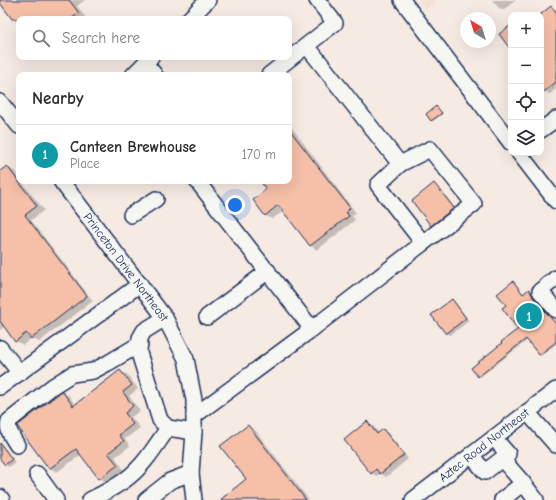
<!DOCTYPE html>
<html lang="en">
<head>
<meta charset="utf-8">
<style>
	:root { --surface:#fff; --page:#f2f2f3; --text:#2b2b33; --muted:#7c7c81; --line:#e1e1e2; --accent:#2563eb }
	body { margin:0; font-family:"Comic Neue",sans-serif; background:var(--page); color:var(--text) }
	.controls { position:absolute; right:12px; top:12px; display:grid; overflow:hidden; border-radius:8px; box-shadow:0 4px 16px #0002 }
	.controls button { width:36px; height:36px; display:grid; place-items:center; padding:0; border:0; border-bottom:1px solid var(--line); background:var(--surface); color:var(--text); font:20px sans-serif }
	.compass { position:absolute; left:460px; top:12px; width:36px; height:36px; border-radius:50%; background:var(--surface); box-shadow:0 4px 16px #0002; rotate:322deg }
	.you { position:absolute; left:235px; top:205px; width:14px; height:14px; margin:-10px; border:3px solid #fff; border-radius:50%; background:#1a73e8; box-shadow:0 0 0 6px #1a73e833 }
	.badge { display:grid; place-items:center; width:26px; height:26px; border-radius:50%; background:var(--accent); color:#fff; font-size:13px; font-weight:700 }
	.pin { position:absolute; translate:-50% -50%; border:2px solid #fff; box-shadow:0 1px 4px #0006 }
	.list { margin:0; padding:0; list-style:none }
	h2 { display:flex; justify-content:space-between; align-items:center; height:52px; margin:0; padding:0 16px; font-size:17px }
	h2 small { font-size:13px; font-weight:400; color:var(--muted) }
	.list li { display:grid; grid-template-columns:26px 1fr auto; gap:12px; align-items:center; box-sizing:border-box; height:60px; padding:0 16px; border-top:1px solid var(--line) }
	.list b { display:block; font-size:15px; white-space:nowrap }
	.list p { margin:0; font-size:13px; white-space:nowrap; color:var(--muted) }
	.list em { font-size:13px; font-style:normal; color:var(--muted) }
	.icon { flex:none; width:22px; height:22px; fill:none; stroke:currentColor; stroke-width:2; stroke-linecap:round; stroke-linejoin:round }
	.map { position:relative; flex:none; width:556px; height:500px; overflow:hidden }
	.search { position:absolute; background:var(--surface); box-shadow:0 4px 16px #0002; left:16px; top:16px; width:276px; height:44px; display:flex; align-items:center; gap:10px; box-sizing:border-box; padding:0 14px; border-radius:8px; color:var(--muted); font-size:15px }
	.panel { position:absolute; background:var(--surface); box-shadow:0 4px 16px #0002; left:16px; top:72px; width:276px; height:112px; border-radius:8px }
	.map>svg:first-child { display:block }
	.built { fill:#f6ded1 }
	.shadow { fill:#0003 }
	.building { fill:#f5bfa8; stroke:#1b2f5e }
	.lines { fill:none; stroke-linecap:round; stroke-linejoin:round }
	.minor-casing { stroke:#1b2f5e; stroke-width:18 }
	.minor { stroke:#f6f6f2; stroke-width:15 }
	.labels { text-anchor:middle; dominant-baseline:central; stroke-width:4; stroke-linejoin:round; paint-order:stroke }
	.street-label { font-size:12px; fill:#1b2f5e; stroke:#f6f6f2 }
</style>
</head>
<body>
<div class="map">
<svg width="556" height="500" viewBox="0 0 556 500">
	<rect width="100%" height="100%" fill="#f6ebe3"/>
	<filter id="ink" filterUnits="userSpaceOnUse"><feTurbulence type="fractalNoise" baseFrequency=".025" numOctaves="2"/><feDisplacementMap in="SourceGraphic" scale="8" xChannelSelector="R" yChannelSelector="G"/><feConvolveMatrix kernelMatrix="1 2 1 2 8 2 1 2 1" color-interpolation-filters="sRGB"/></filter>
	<g filter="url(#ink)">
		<path class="built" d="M419 0H437L426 9Z"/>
		<g class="shadow">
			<path d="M0 0H85L77 6 85 17 83 19H19V26Z"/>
			<path d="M492 0H516L503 10 498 7Z"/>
			<path d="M551 7 556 10V89L550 94 544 91 541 87V15Z"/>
			<path d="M438 108 443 114 433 121 427 114Z"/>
			<path d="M289 124 356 213 352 216 355 220 317 250 310 245 284 211 272 219 265 215 268 190 261 181H289Z"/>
			<path d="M7 167 14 171 19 178V181H21L44 210 31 220 93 301 39 342 32 338 23 345 16 341 5 326 0 330V172Z"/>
			<path d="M434 185 440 188 458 212 437 228 432 225Z"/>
			<path d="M515 283 523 294 529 290 530 291 535 299 556 324V344L541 356 528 340 480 377 479 376 519 329 507 305Z"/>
			<path d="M452 300 455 302 469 321 450 335 447 333 433 315Z"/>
			<path d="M120 371 128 375 138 389 129 396 140 411 131 417 140 428 125 439 130 446 115 457 124 470 107 483 100 478 82 454 57 472 50 468 62 392 69 396 75 405Z"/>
			<path d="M367 423 373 426 379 433 383 430 388 433 408 459 386 477 380 473 377 476 371 473Z"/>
			<path d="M248 426 255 430 309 500H231L247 480Z"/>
			<path d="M0 442 15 462 9 467 5 465 0 458Z"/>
		</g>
		<g class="building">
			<path d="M0 0H69L79 13 71 19H12L0 3Z"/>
			<path d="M551 6 556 12V82L541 94V14Z"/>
			<path d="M511 25V50L499 34Z"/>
			<path d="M436 106 442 113 431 121 426 114Z"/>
			<path d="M289 129 350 208 346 212 349 216 310 246 278 205 265 216 253 200 266 189 260 181H289Z"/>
			<path d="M7 166 37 206 25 215 87 296 31 339 26 333 15 342 0 321V171Z"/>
			<path d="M434 183 454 208 431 226 412 201Z"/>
			<path d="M513 281 523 294 529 289 533 297 556 324V342L539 355 526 339 478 377 471 368 502 343 501 342 518 329 502 308 506 305 497 294Z"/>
			<path d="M452 299 466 318 446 334 431 315Z"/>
			<path d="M120 370 132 385 123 392 133 406 125 413 133 424 119 435 124 441 108 453 118 465 99 479 76 449 49 469 17 426 62 391 73 406Z"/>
			<path d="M367 421 377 434 383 429 404 455 380 474 376 469 371 474 344 440Z"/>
			<path d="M248 425 306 500H220L246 479 220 446Z"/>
			<path d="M0 443 12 459 5 465 0 459Z"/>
		</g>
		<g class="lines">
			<defs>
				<g id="minor">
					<path d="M402 0 511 143"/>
					<path d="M189 19 208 0"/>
					<path d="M307 46 400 164 378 185 423 243 312 329"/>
					<path d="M145 63 155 75"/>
					<path d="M133 75 151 57"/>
					<path d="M269 75 335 23 317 0"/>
					<path d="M0 102 19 126"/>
					<path d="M541 130 556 119"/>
					<path d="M519 153 556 201"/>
					<path d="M400 164 430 149 474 204 423 243"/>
					<path d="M61 181 165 318 186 359 194 400V432L191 473 194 500"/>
					<path d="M131 215 156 199"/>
					<path d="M556 278 540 291 556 310"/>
					<path d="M207 317 268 271"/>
					<path d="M165 318 144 331 140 338 139 353 160 420 168 428 194 432"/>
					<path d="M0 348 20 373"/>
					<path d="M0 387 140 284"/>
					<path d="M527 412 556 445"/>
					<path d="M194 416 312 329 197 181"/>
					<path d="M17 445C13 438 6 430 9 421L53 386 72 374 93 371 108 363 140 344"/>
					<path d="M471 455 485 472 508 454 494 438"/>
					<path d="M37 474 56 500"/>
					<path d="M523 483 536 500"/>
					<path d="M0 497 2 500"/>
					<path d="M90 500C102 494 114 488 125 480 143 467 155 447 168 428"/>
					<path d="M146 500 170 481 191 473"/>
					<path d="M413 500 556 390"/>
					<path d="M502 500 523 483 502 459"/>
				</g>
			</defs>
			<use href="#minor" class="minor-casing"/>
			<use href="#minor" class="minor"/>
		</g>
	</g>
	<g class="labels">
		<g class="street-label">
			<text transform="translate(126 267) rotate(53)">Princeton Drive Northeast</text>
			<text transform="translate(484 445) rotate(-38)">Aztec Road Northeast</text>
		</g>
	</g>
</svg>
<div class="controls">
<button>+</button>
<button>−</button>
<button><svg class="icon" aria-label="locate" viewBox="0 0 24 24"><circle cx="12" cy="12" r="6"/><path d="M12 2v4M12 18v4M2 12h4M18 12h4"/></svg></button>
<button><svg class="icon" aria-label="layers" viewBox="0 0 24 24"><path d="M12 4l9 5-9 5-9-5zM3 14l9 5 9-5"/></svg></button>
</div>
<svg class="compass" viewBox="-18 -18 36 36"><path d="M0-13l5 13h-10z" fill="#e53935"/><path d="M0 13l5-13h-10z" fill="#7c7c81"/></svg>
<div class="you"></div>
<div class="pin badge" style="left:529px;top:316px;background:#0f9aa8">1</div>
<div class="search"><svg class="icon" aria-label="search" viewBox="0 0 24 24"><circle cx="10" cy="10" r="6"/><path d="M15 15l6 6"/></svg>Search here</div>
<section class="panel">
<h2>Nearby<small></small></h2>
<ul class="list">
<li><span class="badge" style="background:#0f9aa8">1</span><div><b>Canteen Brewhouse</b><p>Place</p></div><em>170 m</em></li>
</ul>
</section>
</div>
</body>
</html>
